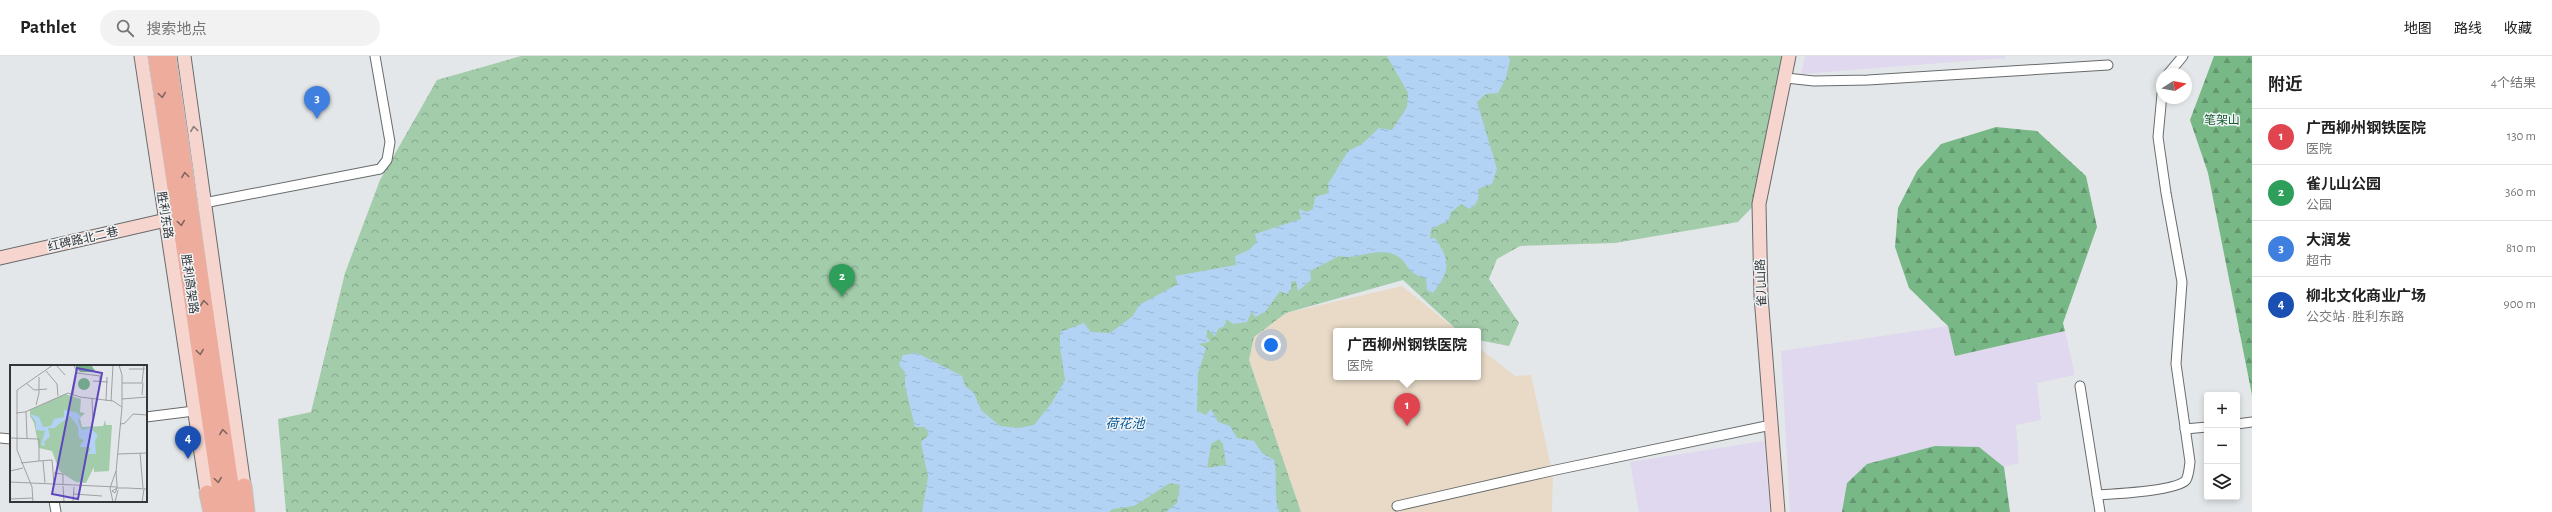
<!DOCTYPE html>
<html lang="zh">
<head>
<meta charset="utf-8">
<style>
	:root { --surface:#fff; --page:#f2f2f2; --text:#222; --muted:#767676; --line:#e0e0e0; --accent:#0f766e }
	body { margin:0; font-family:"Alegreya Sans","Noto Sans SC",sans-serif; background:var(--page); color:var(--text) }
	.controls { position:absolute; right:12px; bottom:12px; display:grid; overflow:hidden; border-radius:4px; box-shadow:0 2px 6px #0003 }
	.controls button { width:36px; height:36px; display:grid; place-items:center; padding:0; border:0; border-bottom:1px solid var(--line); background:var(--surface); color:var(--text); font:20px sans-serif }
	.compass { position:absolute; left:2156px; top:12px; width:36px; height:36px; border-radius:50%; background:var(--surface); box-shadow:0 2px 6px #0003; rotate:79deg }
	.you { position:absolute; left:1271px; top:289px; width:14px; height:14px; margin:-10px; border:3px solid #fff; border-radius:50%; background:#1a73e8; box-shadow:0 0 0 6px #1a73e833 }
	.badge { display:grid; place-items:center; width:26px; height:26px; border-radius:50%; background:var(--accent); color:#fff; font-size:13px; font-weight:700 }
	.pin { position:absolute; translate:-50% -33px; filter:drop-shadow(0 1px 2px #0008) }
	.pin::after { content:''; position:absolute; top:21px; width:14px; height:12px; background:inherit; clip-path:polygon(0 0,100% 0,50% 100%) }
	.popup { position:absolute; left:1333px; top:272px; width:148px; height:52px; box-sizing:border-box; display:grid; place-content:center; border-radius:4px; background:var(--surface); filter:drop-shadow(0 1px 3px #0005); font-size:13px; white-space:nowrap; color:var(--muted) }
	.popup b { font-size:15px; color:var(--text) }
	.popup::after { content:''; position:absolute; left:50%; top:100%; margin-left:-8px; border:8px solid transparent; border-top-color:var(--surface) }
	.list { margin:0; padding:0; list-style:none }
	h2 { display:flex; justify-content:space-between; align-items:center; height:52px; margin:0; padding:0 16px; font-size:17px }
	h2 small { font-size:13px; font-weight:400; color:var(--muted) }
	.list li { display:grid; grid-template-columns:26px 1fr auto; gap:12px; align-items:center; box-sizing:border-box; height:56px; padding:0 16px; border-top:1px solid var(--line) }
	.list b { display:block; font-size:15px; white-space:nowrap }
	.list p { margin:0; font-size:13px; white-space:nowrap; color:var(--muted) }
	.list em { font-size:13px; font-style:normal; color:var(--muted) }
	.icon { flex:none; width:22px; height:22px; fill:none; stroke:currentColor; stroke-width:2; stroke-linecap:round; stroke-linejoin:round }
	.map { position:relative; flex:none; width:2252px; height:456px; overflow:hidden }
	header { display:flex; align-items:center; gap:24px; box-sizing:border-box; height:56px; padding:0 20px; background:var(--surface); border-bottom:1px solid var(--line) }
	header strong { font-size:19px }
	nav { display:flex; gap:22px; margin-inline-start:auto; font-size:14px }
	.search { width:280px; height:36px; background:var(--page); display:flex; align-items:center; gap:10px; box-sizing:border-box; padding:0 14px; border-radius:22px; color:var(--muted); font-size:15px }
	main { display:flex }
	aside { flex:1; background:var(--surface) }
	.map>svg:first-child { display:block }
	.education { fill:#e0d8ee }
	.medical { fill:#e8dac7 }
	.forest { fill:url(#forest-firs) }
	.park { fill:url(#park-crowns) }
	.water { fill:url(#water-ripples); fill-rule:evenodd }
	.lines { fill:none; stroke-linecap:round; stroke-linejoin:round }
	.street-casing { stroke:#686b6c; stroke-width:11 }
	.secondary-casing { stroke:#686b6c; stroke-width:15 }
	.primary-casing { stroke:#c2c2c3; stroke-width:17 }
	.street { stroke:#fff; stroke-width:9 }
	.secondary { stroke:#f6d5ce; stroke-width:13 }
	.primary { stroke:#eeac9d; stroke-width:15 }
	.oneway { stroke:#7e655f }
	.oneway2 { stroke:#8b7d7a }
	.labels { text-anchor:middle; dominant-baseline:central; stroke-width:3; stroke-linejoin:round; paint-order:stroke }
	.park-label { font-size:12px; fill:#145b2d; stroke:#f1f4f6 }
	.street-label { font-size:12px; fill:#343536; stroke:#f1f4f6 }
	.water-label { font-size:13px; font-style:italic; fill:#045799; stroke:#f1f4f6 }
	.inset-road { fill:none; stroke:#9ea0a1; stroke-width:1 }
	.view { fill:#5e46be; fill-opacity:0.15; stroke:#5e46be; stroke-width:2 }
	.inset-edge { fill:none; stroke:#343536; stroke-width:2 }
</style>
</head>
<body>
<header>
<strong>Pathlet</strong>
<div class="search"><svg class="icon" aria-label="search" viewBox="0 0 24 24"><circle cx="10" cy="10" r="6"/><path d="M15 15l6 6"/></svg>搜索地点</div>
<nav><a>地图</a><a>路线</a><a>收藏</a></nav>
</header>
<main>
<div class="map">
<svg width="2252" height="456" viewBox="0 0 2252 456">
	<defs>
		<pattern id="forest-firs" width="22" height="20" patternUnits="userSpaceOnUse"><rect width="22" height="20" fill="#78b886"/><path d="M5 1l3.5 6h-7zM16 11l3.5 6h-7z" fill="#63966e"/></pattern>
		<pattern id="park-crowns" width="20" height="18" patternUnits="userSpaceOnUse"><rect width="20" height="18" fill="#a3ccab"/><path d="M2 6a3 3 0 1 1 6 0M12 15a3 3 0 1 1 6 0" fill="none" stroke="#86a68c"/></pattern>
		<pattern id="water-ripples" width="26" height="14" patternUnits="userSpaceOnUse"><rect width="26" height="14" fill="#b3d3f5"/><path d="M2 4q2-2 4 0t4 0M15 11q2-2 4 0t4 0" fill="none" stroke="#9bb6d3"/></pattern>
	</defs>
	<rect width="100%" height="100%" fill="#e4e7e9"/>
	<g class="education">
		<path d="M1805 0H2005V2L1801 18Z"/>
		<path d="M1948 270 1955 300 2065 275 2075 319 2037 327 2041 364 2016 369 2019 407 2004 411 2010 456H1790L1781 295Z"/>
		<path d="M1764 385 1770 456H1639L1630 406Z"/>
	</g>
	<path class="medical" d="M1402 230 1458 275H1336V321H1478V291L1515 320 1531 319 1553 420 1552 456H1301L1249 304 1254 281 1286 257Z"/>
	<g class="forest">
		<path d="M2214 0H2252V339L2208 117 2190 64Z"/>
		<path d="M1996 71 2037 75 2086 120 2097 171 2063 267 2065 275 1955 300 1948 270 1909 232 1895 191 1898 152 1917 115 1941 88Z"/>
		<path d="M1935 390 1979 391 2004 411 2010 456H1842L1847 427 1867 408Z"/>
	</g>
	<path class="park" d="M521 0H1786L1757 146 1738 166 1615 187 1520 190 1497 203 1489 223 1519 267 1509 290 1478 284V275H1458L1403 224 1286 257 1254 281 1249 304 1301 456H286L278 363 311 356 345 217 380 124 437 24Z"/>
	<path class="water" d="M1387 0H1508L1510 4 1506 22 1498 37 1486 38 1477 46 1497 113 1492 128 1478 133C1480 142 1477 148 1470 153L1461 148 1451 156 1448 165 1431 173 1430 183 1435 182C1451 205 1450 215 1433 237L1427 234 1426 222C1406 218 1409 207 1397 200 1377 189 1357 205 1339 200L1310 215 1311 224 1298 235 1296 225 1291 226V233L1287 238 1280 235 1265 256 1255 261 1252 255 1247 266 1233 268 1226 263 1225 270 1218 273 1215 280 1208 273 1206 281 1211 285 1199 288 1206 292 1198 317 1197 355 1206 359 1211 353 1218 366 1230 370 1237 382 1254 385 1262 397 1274 404C1278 422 1273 438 1279 456H1166L1177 447 1180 429 1170 427 1134 450 1112 453 1109 456H922L928 421 921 386 929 379 925 371H915L905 330V316L899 309 903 299 917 297 962 320 965 330 974 337 981 354 1000 370 1019 372 1034 369 1051 348 1065 324 1060 291V276L1084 267 1091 276 1110 277 1133 260 1139 249 1178 228 1175 220 1236 209 1235 200 1249 194 1257 186 1255 178 1301 163 1299 153 1307 156 1313 153 1315 141 1329 137 1328 128 1348 95 1362 88 1379 72 1392 74 1407 51 1408 37ZM1219 383 1223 388 1226 409 1207 412 1211 388Z"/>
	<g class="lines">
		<defs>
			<g id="street">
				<path d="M2168 18 2183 0"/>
				<path d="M1786 22 1814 25 1868 24 2108 9"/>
				<path d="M204 147 380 113 387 104 390 86 375 0"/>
				<path d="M2080 330 2100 456"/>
				<path d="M146 361 194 355"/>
				<path d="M2237 368 2252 366"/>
				<path d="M2185 373 2207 371"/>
				<path d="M0 382 11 383"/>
				<path d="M2097 439C2113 438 2177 435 2186 424 2189 419 2189 412 2190 406L2176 308 2182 226 2166 137 2158 81 2162 38"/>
				<path d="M54 445 56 456"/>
				<path d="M1397 450 1551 415 1771 369"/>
			</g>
			<g id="secondary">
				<path d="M141 0 207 437"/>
				<path d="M184 0 244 430"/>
				<path d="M0 202 166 164"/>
				<path d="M1778 456 1761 240 1759 148 1789 0"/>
			</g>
			<g id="primary">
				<path d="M156 0 223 456"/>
				<path d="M168 0 235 456"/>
				<path d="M244 430 247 456"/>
				<path d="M207 437 211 456"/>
			</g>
		</defs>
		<use href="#street" class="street-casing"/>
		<use href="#secondary" class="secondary-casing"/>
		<use href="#primary" class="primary-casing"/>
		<use href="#street" class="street"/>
		<use href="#secondary" class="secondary"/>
		<use href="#primary" class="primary"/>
	</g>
	<defs><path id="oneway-chevron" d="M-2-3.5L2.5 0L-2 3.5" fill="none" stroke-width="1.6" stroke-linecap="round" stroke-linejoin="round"/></defs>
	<g class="oneway">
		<use href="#oneway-chevron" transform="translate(162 39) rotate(82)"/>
		<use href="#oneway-chevron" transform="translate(185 119) rotate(-98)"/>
		<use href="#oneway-chevron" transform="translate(181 167) rotate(82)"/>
		<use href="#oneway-chevron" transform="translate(204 247) rotate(-98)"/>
		<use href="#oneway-chevron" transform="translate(200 296) rotate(82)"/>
		<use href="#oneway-chevron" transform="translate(223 376) rotate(-98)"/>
		<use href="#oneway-chevron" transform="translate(218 424) rotate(82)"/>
	</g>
	<use class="oneway2" href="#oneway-chevron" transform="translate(194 73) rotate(-98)"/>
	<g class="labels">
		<g class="park-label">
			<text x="2222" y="64">笔架山</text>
		</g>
		<g class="street-label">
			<text transform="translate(165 159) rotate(81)">胜利东路</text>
			<text transform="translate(83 183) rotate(-13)">红碑路北二巷</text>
			<text transform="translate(1761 227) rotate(-92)">雀儿山路</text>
			<text transform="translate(190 228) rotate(82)">胜利高架路</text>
		</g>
		<g class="water-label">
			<text x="1125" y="368">荷花池</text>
		</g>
	</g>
	<g transform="translate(10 309)">
		<rect width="137" height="137" fill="#e4e7e9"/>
		<path d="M65 0H81L86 7H70ZM68 19a6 6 0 1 1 12 0a6 6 0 1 1-12 0Z" fill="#78b886"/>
		<path d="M55 29 71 34 70 47 75 48 70 53 72 62 94 61 89 75V92L76 118 66 117 53 109 49 105 42 86 29 83 24 58 20 51V45Z" fill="#a3ccab"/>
		<path d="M95 55 96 60H102L99 106 84 107V99L89 92V75Z" fill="#a3ccab"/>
		<path d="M54 45 65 47 71 51 68 56 72 65 83 62 82 65 88 70 85 76 86 89H78L81 84 78 82H69L74 75 69 73 68 62 60 51 44 63H38L40 71 34 77 35 81 31 80 35 66 26 65V57L20 49 29 52 33 62 41 61 44 54 54 52Z" fill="#b3d3f5"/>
		<path class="inset-road" d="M46 0 55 10M64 0 67 8 90 11V17M109 0 112 10V42L106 107 107 120V123L105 128 102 126 107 123H117L137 124M119 4H135M36 6 47 19 48 31M83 16 98 17M16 18 24 25 37 24M112 18H132L134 0M63 29 66 11M132 30 133 18M82 34 83 56M112 34 137 32M96 36 97 12M101 36 103 0M26 40 29 28V12M16 47 17 73M6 48 15 47 58 28 70 32 103 36 112 42M111 59 115 58 123 49 137 50M0 73 29 74V96L11 98M130 88 133 123M108 89 137 88M29 96 42 95 44 119M33 96 35 118M0 106 13 103M44 108 53 109V119M0 117 107 122M53 121 54 137M64 129 92 131M0 134 23 133M23 137 22 122 7 85V25L43 0M63 137 64 122M103 137 100 123 106 106M105 137 108 125M132 137 134 124"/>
		<path class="view" d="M67 3 92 8 68 134 42 129Z"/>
		<rect width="137" height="137" class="inset-edge"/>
	</g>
</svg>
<div class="controls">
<button>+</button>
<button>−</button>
<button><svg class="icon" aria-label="layers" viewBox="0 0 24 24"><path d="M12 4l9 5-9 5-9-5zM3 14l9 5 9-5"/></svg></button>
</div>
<svg class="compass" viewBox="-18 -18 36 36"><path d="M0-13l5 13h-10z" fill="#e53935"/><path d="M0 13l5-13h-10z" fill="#767676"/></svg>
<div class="you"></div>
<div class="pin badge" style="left:1407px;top:370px;background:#e0444e">1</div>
<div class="popup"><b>广西柳州钢铁医院</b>医院</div>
<div class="pin badge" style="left:842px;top:241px;background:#2e9e5b">2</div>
<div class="pin badge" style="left:317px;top:63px;background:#3f7fe0">3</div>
<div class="pin badge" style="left:188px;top:403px;background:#1a4fb4">4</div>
</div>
<aside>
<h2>附近<small>4个结果</small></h2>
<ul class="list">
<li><span class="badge" style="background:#e0444e">1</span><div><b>广西柳州钢铁医院</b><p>医院</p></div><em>130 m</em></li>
<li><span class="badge" style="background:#2e9e5b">2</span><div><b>雀儿山公园</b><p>公园</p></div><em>360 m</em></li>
<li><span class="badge" style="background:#3f7fe0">3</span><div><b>大润发</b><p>超市</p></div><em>810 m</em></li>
<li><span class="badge" style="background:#1a4fb4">4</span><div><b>柳北文化商业广场</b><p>公交站 · 胜利东路</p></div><em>900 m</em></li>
</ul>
</aside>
</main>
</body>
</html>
